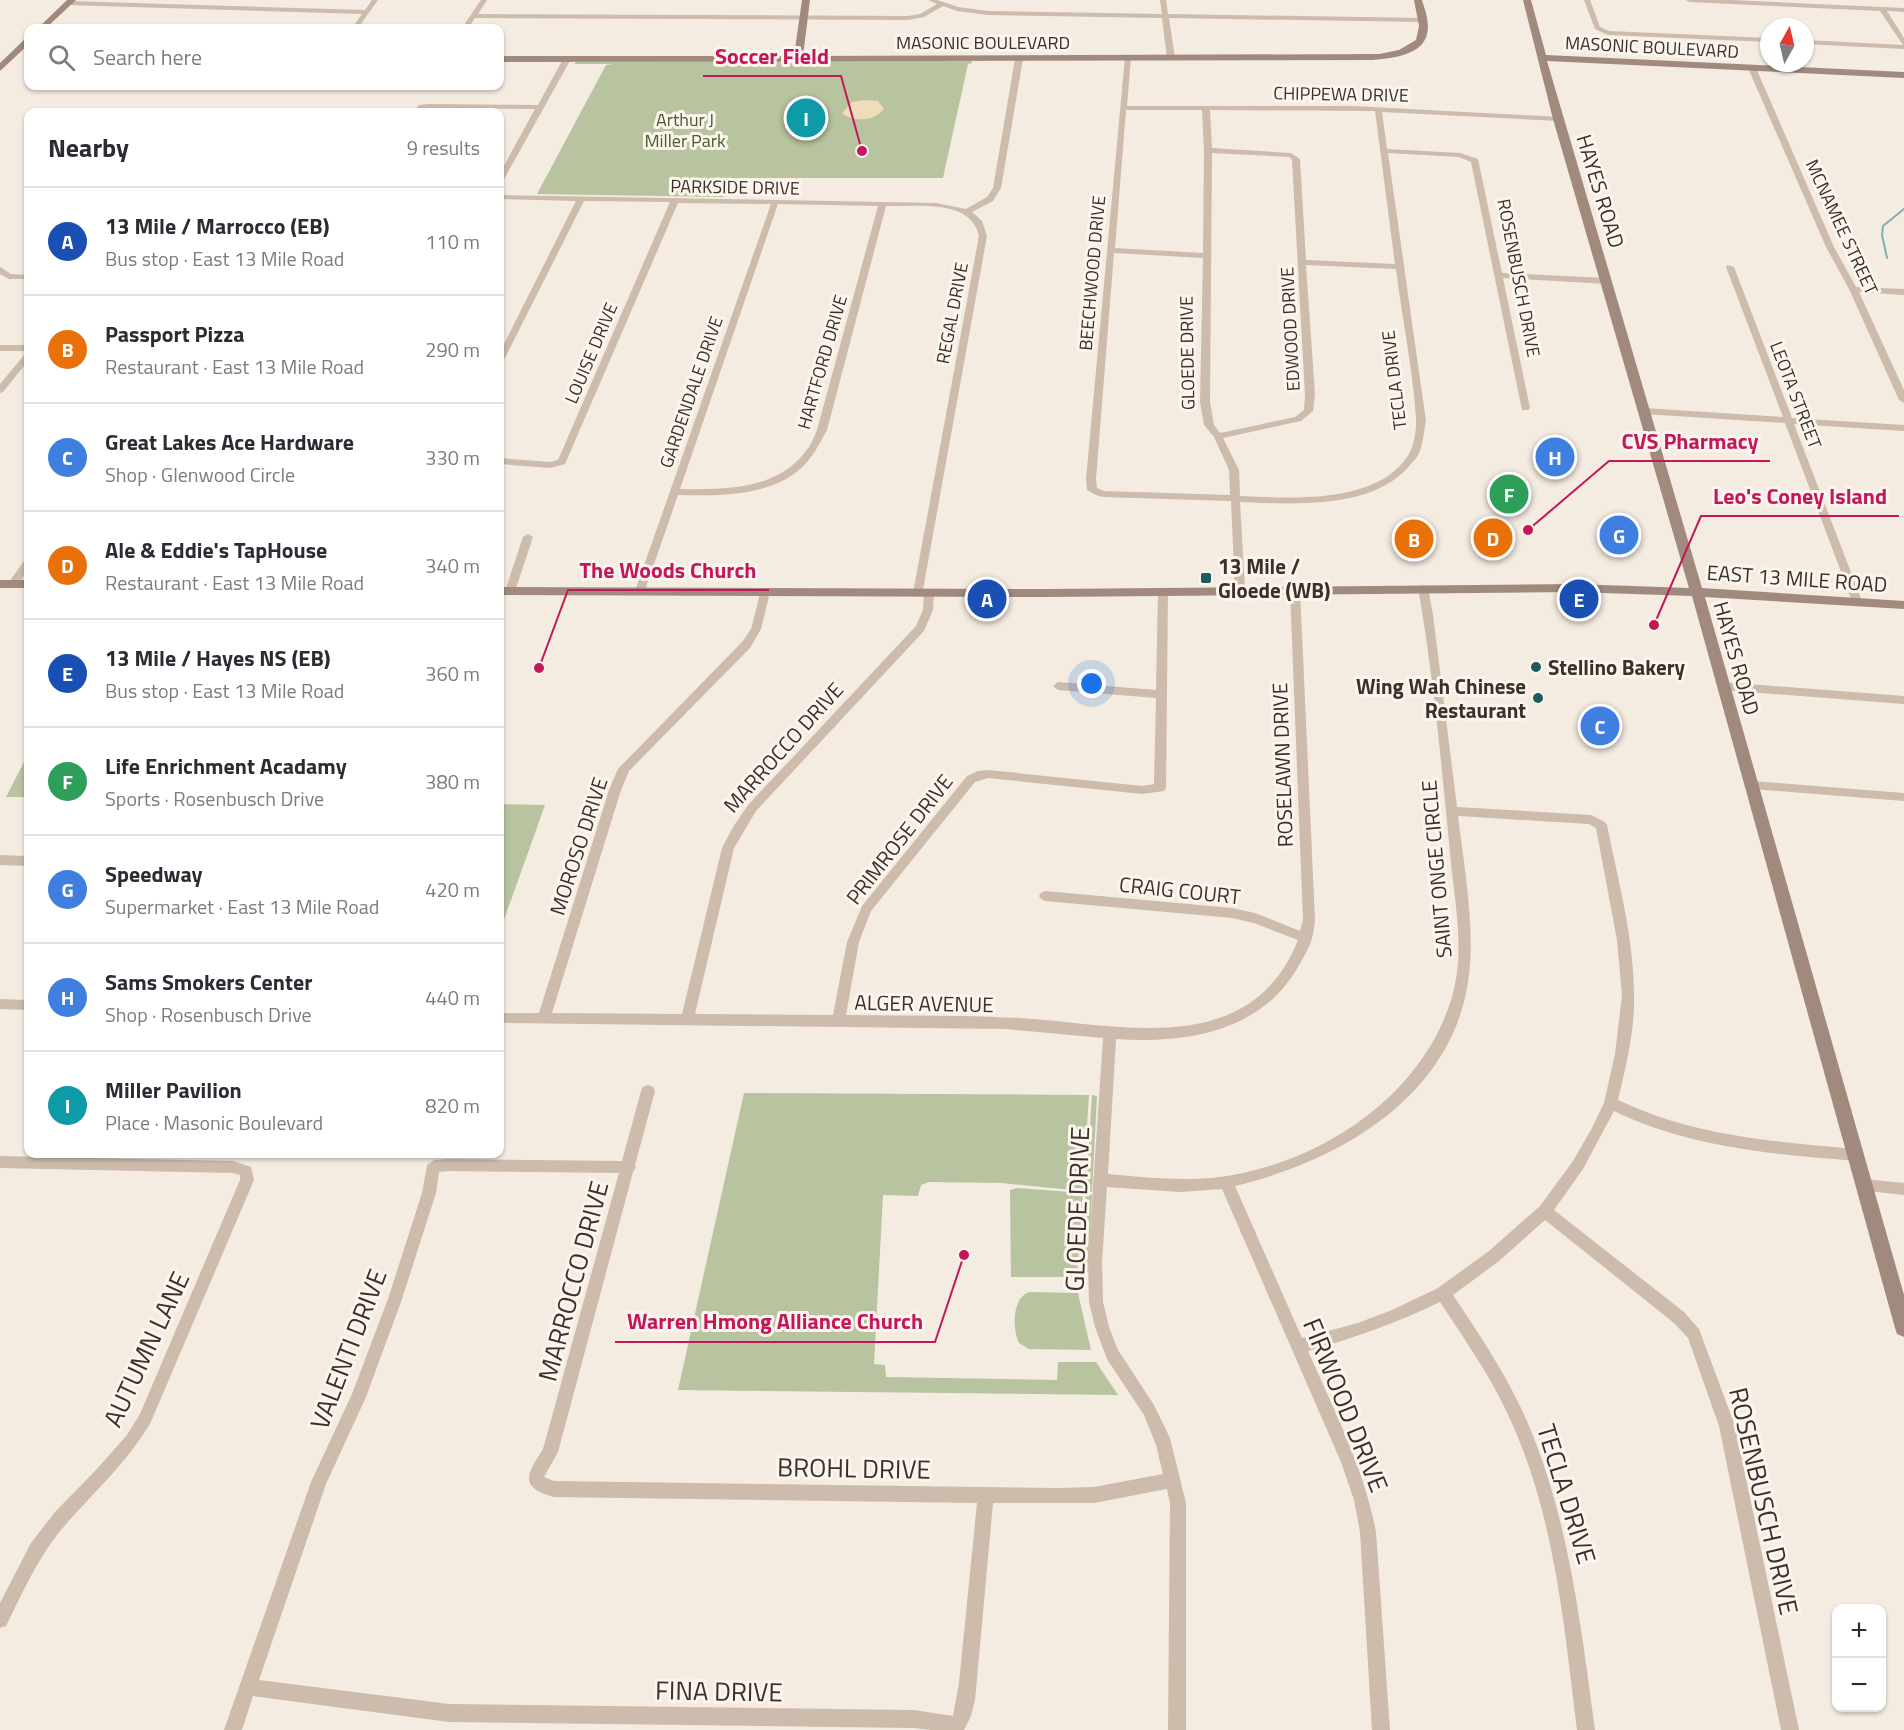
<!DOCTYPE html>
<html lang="en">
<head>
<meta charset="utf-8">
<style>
	:root { --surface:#fff; --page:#f2f2f3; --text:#2b2b33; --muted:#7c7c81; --line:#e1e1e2; --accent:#1f5a5e }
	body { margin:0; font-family:"Titillium Web",sans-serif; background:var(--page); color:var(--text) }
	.controls { position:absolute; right:18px; bottom:18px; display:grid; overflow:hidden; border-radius:12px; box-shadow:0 2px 4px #0004 }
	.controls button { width:54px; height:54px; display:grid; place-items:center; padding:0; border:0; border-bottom:2px solid var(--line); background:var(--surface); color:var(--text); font:30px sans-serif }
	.compass { position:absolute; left:1760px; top:18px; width:54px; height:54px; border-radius:50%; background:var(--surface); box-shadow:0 2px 4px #0004; rotate:8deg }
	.you { position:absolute; left:1092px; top:684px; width:21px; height:21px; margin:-15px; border:4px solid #fff; border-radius:50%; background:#1a73e8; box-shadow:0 0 0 9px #1a73e833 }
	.badge { display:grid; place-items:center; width:39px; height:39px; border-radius:50%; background:var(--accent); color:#fff; font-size:20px; font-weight:700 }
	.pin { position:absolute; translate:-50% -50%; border:3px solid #fff; box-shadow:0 2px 6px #0006 }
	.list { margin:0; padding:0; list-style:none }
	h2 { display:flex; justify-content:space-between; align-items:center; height:78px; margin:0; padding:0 24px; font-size:26px }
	h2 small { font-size:20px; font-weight:400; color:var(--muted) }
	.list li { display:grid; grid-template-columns:39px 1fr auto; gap:18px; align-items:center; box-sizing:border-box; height:108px; padding:0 24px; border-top:2px solid var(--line) }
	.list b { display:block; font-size:22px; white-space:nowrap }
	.list p { margin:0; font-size:20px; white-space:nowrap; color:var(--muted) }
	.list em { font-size:20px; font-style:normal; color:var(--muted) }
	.icon { flex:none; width:33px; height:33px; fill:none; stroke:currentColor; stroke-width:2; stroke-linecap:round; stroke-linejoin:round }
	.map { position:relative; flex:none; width:1904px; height:1730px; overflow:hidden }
	.search { position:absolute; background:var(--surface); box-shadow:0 2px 4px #0004; left:24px; top:24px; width:480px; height:66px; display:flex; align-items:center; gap:15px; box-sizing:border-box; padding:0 21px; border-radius:12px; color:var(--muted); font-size:22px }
	.panel { position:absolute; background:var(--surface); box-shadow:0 2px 4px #0004; left:24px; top:108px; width:480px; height:1050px; border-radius:12px }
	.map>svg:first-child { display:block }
	.green { fill:#b8c4a0 }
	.sand { fill:#efdcb8 }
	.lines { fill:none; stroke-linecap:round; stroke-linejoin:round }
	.stream { stroke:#7fb0b2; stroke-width:2 }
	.street { fill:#cdbbac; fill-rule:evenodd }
	.secondary { fill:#a18a7d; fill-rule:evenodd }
	.poi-dot { fill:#1f5a5e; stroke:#fbf5ee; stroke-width:2 }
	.labels { text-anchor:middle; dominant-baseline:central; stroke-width:6; stroke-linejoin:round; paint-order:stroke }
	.far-street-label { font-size:18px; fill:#3b302b; stroke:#fbf5ee }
	.far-park-label { font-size:18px; fill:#4a5a2e; stroke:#fbf5ee }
	.street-label { font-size:21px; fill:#3b302b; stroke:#fbf5ee }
	.poi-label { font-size:21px; font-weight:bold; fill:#3b302b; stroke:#fbf5ee; text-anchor:start }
	.near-street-label { font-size:26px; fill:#3b302b; stroke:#fbf5ee }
	.leader { fill:none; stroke:#c2185b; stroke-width:2 }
	.callout-dot { fill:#c2185b; stroke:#fbf5ee; stroke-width:2 }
	.callout-label { font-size:22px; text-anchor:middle; font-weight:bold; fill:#c2185b; stroke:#fbf5ee; stroke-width:6; stroke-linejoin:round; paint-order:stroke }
</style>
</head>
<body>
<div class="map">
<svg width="1904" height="1730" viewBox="0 0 1904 1730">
	<rect width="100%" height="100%" fill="#f4ebe1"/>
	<g class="green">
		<path d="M782 61 779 64 784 61 793 64H809L811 61H972V63L968 64 943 178H730L723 197 537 194 606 65 614 64H574L576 62Z"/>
		<path d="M24 762H28V797H6Z"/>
		<path d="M500 804 545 805 501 928H500Z"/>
		<path d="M744 1093 1089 1095 1083 1191 1001 1183 929 1182 921 1185 918 1196 883 1195 874 1364 885 1365 886 1377 1057 1380 1058 1362H1096L1118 1395 678 1390Z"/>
		<path d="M1092 1095 1097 1096 1092 1192 1086 1191Z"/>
		<path d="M1017 1188 1083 1193 1077 1277H1011L1010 1190Z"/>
		<path d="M1086 1194 1092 1195 1088 1272 1081 1280Z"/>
		<path d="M1030 1292 1078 1293 1091 1350 1029 1349 1019 1343C1012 1329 1012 1296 1030 1292Z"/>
	</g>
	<path class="sand" d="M863 100 878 101 884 109C874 122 852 122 842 113L852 102Z"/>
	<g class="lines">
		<path class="stream" d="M1887 258 1882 235 1883 226 1904 209"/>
		<g class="street">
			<path d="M372 0H378L358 28H352L362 14 68 5 65 3 68 1 365 10Z"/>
			<path d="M481 0H487L478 14 908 16 920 14 937 4 928 0H937L958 7 988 11 1162 14 1160 0H1166L1168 14 1422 18 1425 20 1422 22 1169 18 1175 58 1171 60 1167 58 1162 18 988 15 957 11 943 6 924 17 908 20 475 18 468 28H462Z"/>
			<path d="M1584 0H1590L1600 27 1609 31 1769 38V42L1608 35 1595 29Z"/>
			<path d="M1686 0H1732L1904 8V12L1887 11 1904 38V49L1805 44V40L1903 45 1880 11 1689 2Z"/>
			<path d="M567 57 571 59 503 181H500V173L535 109 428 108 421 112H413L419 105 428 104 538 105 563 59Z"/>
			<path d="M1019 57 1023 59 1001 188 993 201 972 212 982 221 987 236 922 595H914L913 593 979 236C971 198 915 207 886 206L827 430C819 444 813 458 800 469 768 497 718 496 678 495L644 593 640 594 635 591 771 204 678 203 565 464 550 468 500 464V458L550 462 558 460 670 202 584 201 504 360 500 363V352L576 201 500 199V195L936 203 966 209 987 197 993 188 1015 59ZM778 204 878 206 817 430C814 437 811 445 806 451 777 490 725 490 680 489Z"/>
			<path d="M1125 57 1131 58 1127 106H1352L1561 117 1562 119 1558 121 1382 112 1387 149 1460 153 1478 159 1502 273 1607 278 1611 281 1607 284 1503 278 1530 408 1528 410H1522L1471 162 1459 157 1388 153 1426 421C1424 431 1423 444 1419 453 1418 457 1413 461 1411 464 1374 510 1294 504 1240 502L1245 590 1240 593 1235 590 1231 501 1104 497 1098 496 1087 490 1086 479ZM1126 110H1202L1204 150 1203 253 1115 248ZM1210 110 1375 111 1395 264 1306 260 1300 159 1291 153 1212 148ZM1212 153 1289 157 1292 160 1305 395 1304 410 1295 417 1220 433 1214 425 1210 402ZM1114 253 1203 258 1200 402 1204 425 1214 437 1229 470 1230 495 1104 491 1097 488 1096 479ZM1306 265 1396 269C1402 318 1413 370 1416 418 1417 428 1414 446 1409 454 1378 505 1292 498 1240 496L1239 470 1223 438 1301 421 1313 411 1315 395Z"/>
			<path d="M1749 66 1756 68 1834 247 1856 287 1904 289V295L1859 292 1904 390V403L1899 400 1849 289 1826 247 1748 68Z"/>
			<path d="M1727 265 1734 267 1792 418 1904 425V431L1794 424 1862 601 1861 603H1853L1852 601 1785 423 1644 414 1639 411 1644 408 1783 417 1726 267Z"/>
			<path d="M0 267 11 274 28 275V279H9L0 274Z"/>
			<rect x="0" y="345" width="28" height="6"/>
			<path d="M28 353V361L3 392 0 393V384L25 354Z"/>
			<path d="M528 534 533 537 515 591 510 594 506 593 505 591 523 537Z"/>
			<path d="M28 560V570L17 586H9L8 584 9 582 24 561Z"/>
			<path d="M1423 585 1428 588 1433 615 1457 807 1591 815 1605 822 1607 825C1618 880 1634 938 1634 995 1635 1030 1626 1066 1618 1100 1696 1137 1772 1141 1856 1149L1861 1151 1863 1155 1861 1159 1856 1161C1772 1154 1691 1148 1614 1111L1583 1169 1554 1210 1684 1312 1699 1329 1735 1426 1799 1730H1781L1719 1426 1688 1338 1674 1323 1545 1220 1499 1261 1453 1295C1477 1331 1502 1368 1521 1408 1568 1509 1580 1620 1595 1730H1577C1564 1625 1555 1517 1510 1419 1492 1378 1465 1340 1440 1302 1397 1323 1354 1338 1308 1351 1334 1410 1364 1468 1376 1532L1390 1730H1372L1360 1532 1354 1500 1341 1462 1222 1189 1180 1192 1107 1187 1102 1262 1103 1302 1109 1327 1118 1350 1154 1405 1170 1438 1186 1503V1730H1168L1170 1503 1167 1489 1094 1503H993L975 1700 971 1716 964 1730H931L914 1728 449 1722 253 1696 242 1730H224L311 1482 352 1394 388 1299 422 1193 427 1165 434 1160 449 1159 622 1161 641 1091 643 1087 648 1085 653 1087 655 1091 635 1165 636 1167 633 1172 558 1452 544 1477 554 1481 1059 1488 1094 1487 1163 1474 1156 1445 1144 1415 1107 1359 1095 1327 1089 1302 1088 1262 1103 1038 1004 1029 500 1023V1013H539L609 790 618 769 742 642 751 629 761 590H769L770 592 761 629 750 648 629 771 621 790 552 1013 682 1014 722 848 733 827 748 805 916 626 923 610 924 593 929 590 934 593 933 610 924 631 756 811 734 848 695 1014 833 1015 847 942 862 906 967 776 978 771 988 770 1142 786 1154 784 1156 698 1058 690 1053 686 1058 682 1156 690 1158 591 1163 588 1168 591 1166 788 1164 791 1142 794 988 778 975 782 871 911 859 942 846 1015C904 1016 962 1015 1020 1018 1119 1024 1250 1061 1298 940L1254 923 1232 918 1045 901 1041 899 1039 896 1041 893 1045 891 1232 908 1255 913 1300 931 1303 920 1290 590 1295 587 1300 590 1315 920C1314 926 1314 933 1312 938 1310 947 1303 958 1298 967 1261 1032 1185 1044 1116 1039L1108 1174C1142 1177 1177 1181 1212 1178 1317 1167 1428 1095 1454 989 1464 948 1455 903 1451 863 1442 771 1434 678 1418 588ZM1458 816 1589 824 1596 828 1617 940 1622 995 1615 1054 1604 1103 1592 1128 1573 1161 1540 1206 1489 1251 1438 1288 1392 1310 1358 1323 1302 1338 1235 1186C1342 1160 1455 1095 1469 975 1475 926 1464 865 1458 816ZM449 1171 619 1173 543 1449C527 1474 518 1487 554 1497L977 1503 959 1683 953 1716 914 1710 449 1704 259 1680 326 1484 366 1397 402 1299 436 1193 439 1172Z"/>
			<path d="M1723 682 1904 696V704L1723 690 1718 686Z"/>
			<path d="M1751 781 1904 793V801L1751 789 1745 785Z"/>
			<path d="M0 855 28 856V866L0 865Z"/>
			<path d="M0 999 28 1000V1010L0 1009Z"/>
			<path d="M0 1156 233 1161 251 1167 254 1180 150 1424C127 1462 96 1490 67 1523 40 1553 24 1590 6 1626L0 1628V1603L31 1543 55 1512 96 1470 127 1435 140 1414 240 1180V1175L233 1173 0 1168Z"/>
			<path d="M1864 1179 1904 1183V1195L1859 1190 1857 1185 1859 1180Z"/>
		</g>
		<g class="secondary">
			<path d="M67 0H76L46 28H38Z"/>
			<path d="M802 0H810L803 56 1379 54 1399 50 1416 40 1419 26 1414 0H1422C1425 10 1430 23 1427 34 1422 56 1391 58 1373 60L500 62V56H794Z"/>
			<path d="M1523 0H1531L1546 55 1904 72V78L1547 61 1702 588 1904 601V609L1705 597 1904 1295V1337L1897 1334 1895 1328 1692 596 1574 592 1049 597 500 595V587L1049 589 1574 584 1689 588 1553 119Z"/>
			<path d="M25 39H28V45L0 71V63Z"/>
			<rect x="0" y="580" width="28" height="8"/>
		</g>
	</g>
	<g class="poi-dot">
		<rect x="1200" y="572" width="12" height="12" rx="3"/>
		<circle cx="1536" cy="667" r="6"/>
		<circle cx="1538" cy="698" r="6"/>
	</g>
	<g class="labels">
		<g class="far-street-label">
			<text x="983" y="42">MASONIC BOULEVARD</text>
			<text transform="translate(1652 47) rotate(3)">MASONIC BOULEVARD</text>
			<text transform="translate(1341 94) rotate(1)">CHIPPEWA DRIVE</text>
			<text transform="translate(735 187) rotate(1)">PARKSIDE DRIVE</text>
			<text transform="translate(1842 227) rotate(65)">MCNAMEE STREET</text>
			<text transform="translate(1092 273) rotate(-85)">BEECHWOOD DRIVE</text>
			<text transform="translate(1519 278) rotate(79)">ROSENBUSCH DRIVE</text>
			<text transform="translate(952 313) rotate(-79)">REGAL DRIVE</text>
			<text transform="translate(1290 329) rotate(-93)">EDWOOD DRIVE</text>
			<text transform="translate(591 353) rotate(-67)">LOUISE DRIVE</text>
			<text transform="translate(1187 353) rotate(-91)">GLOEDE DRIVE</text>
			<text transform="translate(822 362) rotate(-74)">HARTFORD DRIVE</text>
			<text transform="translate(1394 380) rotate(-97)">TECLA DRIVE</text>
			<text transform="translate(691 392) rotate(-71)">GARDENDALE DRIVE</text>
			<text transform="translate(1796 395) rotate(69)">LEOTA STREET</text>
		</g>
		<g class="far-park-label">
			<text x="685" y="119">Arthur J<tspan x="685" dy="21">Miller Park</tspan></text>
		</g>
		<g class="street-label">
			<text transform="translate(1601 191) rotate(73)">HAYES ROAD</text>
			<text transform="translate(1797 578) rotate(4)">EAST 13 MILE ROAD</text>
			<text transform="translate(1737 658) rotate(74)">HAYES ROAD</text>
			<text transform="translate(783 747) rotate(-48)">MARROCCO DRIVE</text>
			<text transform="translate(1282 765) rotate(-92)">ROSELAWN DRIVE</text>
			<text transform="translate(899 839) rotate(-52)">PRIMROSE DRIVE</text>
			<text transform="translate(578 846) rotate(-72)">MOROSO DRIVE</text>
			<text transform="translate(1436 869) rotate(-95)">SAINT ONGE CIRCLE</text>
			<text transform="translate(1180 890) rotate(6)">CRAIG COURT</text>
			<text transform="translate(924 1003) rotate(1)">ALGER AVENUE</text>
		</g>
		<g class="poi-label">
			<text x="1218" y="566">13 Mile /<tspan x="1218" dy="24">Gloede (WB)</tspan></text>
			<text x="1548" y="667">Stellino Bakery</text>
			<text x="1526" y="686" text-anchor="end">Wing Wah Chinese<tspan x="1526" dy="24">Restaurant</tspan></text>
		</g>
		<g class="near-street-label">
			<text transform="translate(1077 1209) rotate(-88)">GLOEDE DRIVE</text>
			<text transform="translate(573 1281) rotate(-75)">MARROCCO DRIVE</text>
			<text transform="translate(146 1349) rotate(-65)">AUTUMN LANE</text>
			<text transform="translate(348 1349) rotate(-69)">VALENTI DRIVE</text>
			<text transform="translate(1346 1405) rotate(68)">FIRWOOD DRIVE</text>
			<text transform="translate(854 1468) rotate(1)">BROHL DRIVE</text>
			<text transform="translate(1567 1494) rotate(73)">TECLA DRIVE</text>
			<text transform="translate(1764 1501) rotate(77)">ROSENBUSCH DRIVE</text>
			<text transform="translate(719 1691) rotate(1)">FINA DRIVE</text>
		</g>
	</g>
	<path class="leader" d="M862 151L841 76H703M1528 530L1609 461H1770M1654 625L1701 516H1899M539 668L568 590H769M964 1255L935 1342H615"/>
	<g class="callout-dot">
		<circle cx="862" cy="151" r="6"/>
		<circle cx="1528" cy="530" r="6"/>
		<circle cx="1654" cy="625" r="6"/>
		<circle cx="539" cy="668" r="6"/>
		<circle cx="964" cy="1255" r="6"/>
	</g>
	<g class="callout-label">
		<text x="772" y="64">Soccer Field</text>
		<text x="1690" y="449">CVS Pharmacy</text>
		<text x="1800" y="504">Leo's Coney Island</text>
		<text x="668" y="578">The Woods Church</text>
		<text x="775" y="1329">Warren Hmong Alliance Church</text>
	</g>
</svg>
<div class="controls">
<button>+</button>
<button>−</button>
</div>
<svg class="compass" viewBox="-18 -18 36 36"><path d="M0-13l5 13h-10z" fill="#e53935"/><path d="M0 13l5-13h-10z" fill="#7c7c81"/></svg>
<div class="you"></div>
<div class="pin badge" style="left:987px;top:599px;background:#1a4fb4">A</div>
<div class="pin badge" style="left:1414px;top:539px;background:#e8710a">B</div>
<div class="pin badge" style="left:1600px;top:726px;background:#3f7fe0">C</div>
<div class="pin badge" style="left:1493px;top:538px;background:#e8710a">D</div>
<div class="pin badge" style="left:1579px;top:599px;background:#1a4fb4">E</div>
<div class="pin badge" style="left:1509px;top:494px;background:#2e9e5b">F</div>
<div class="pin badge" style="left:1619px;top:535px;background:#3f7fe0">G</div>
<div class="pin badge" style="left:1555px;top:457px;background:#3f7fe0">H</div>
<div class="pin badge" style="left:806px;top:118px;background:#0f9aa8">I</div>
<div class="search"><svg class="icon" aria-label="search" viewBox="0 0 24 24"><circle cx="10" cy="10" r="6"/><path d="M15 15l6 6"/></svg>Search here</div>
<section class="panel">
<h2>Nearby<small>9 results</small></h2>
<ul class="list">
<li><span class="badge" style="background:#1a4fb4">A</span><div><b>13 Mile / Marrocco (EB)</b><p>Bus stop · East 13 Mile Road</p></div><em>110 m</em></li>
<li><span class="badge" style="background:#e8710a">B</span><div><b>Passport Pizza</b><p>Restaurant · East 13 Mile Road</p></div><em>290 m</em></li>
<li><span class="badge" style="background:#3f7fe0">C</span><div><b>Great Lakes Ace Hardware</b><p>Shop · Glenwood Circle</p></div><em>330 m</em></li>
<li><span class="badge" style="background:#e8710a">D</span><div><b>Ale &amp; Eddie's TapHouse</b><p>Restaurant · East 13 Mile Road</p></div><em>340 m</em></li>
<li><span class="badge" style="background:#1a4fb4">E</span><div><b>13 Mile / Hayes NS (EB)</b><p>Bus stop · East 13 Mile Road</p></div><em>360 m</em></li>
<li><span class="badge" style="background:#2e9e5b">F</span><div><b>Life Enrichment Acadamy</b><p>Sports · Rosenbusch Drive</p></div><em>380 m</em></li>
<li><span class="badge" style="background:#3f7fe0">G</span><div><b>Speedway</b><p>Supermarket · East 13 Mile Road</p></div><em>420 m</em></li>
<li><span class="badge" style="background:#3f7fe0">H</span><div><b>Sams Smokers Center</b><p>Shop · Rosenbusch Drive</p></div><em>440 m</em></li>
<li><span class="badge" style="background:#0f9aa8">I</span><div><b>Miller Pavilion</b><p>Place · Masonic Boulevard</p></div><em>820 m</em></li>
</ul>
</section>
</div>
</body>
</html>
